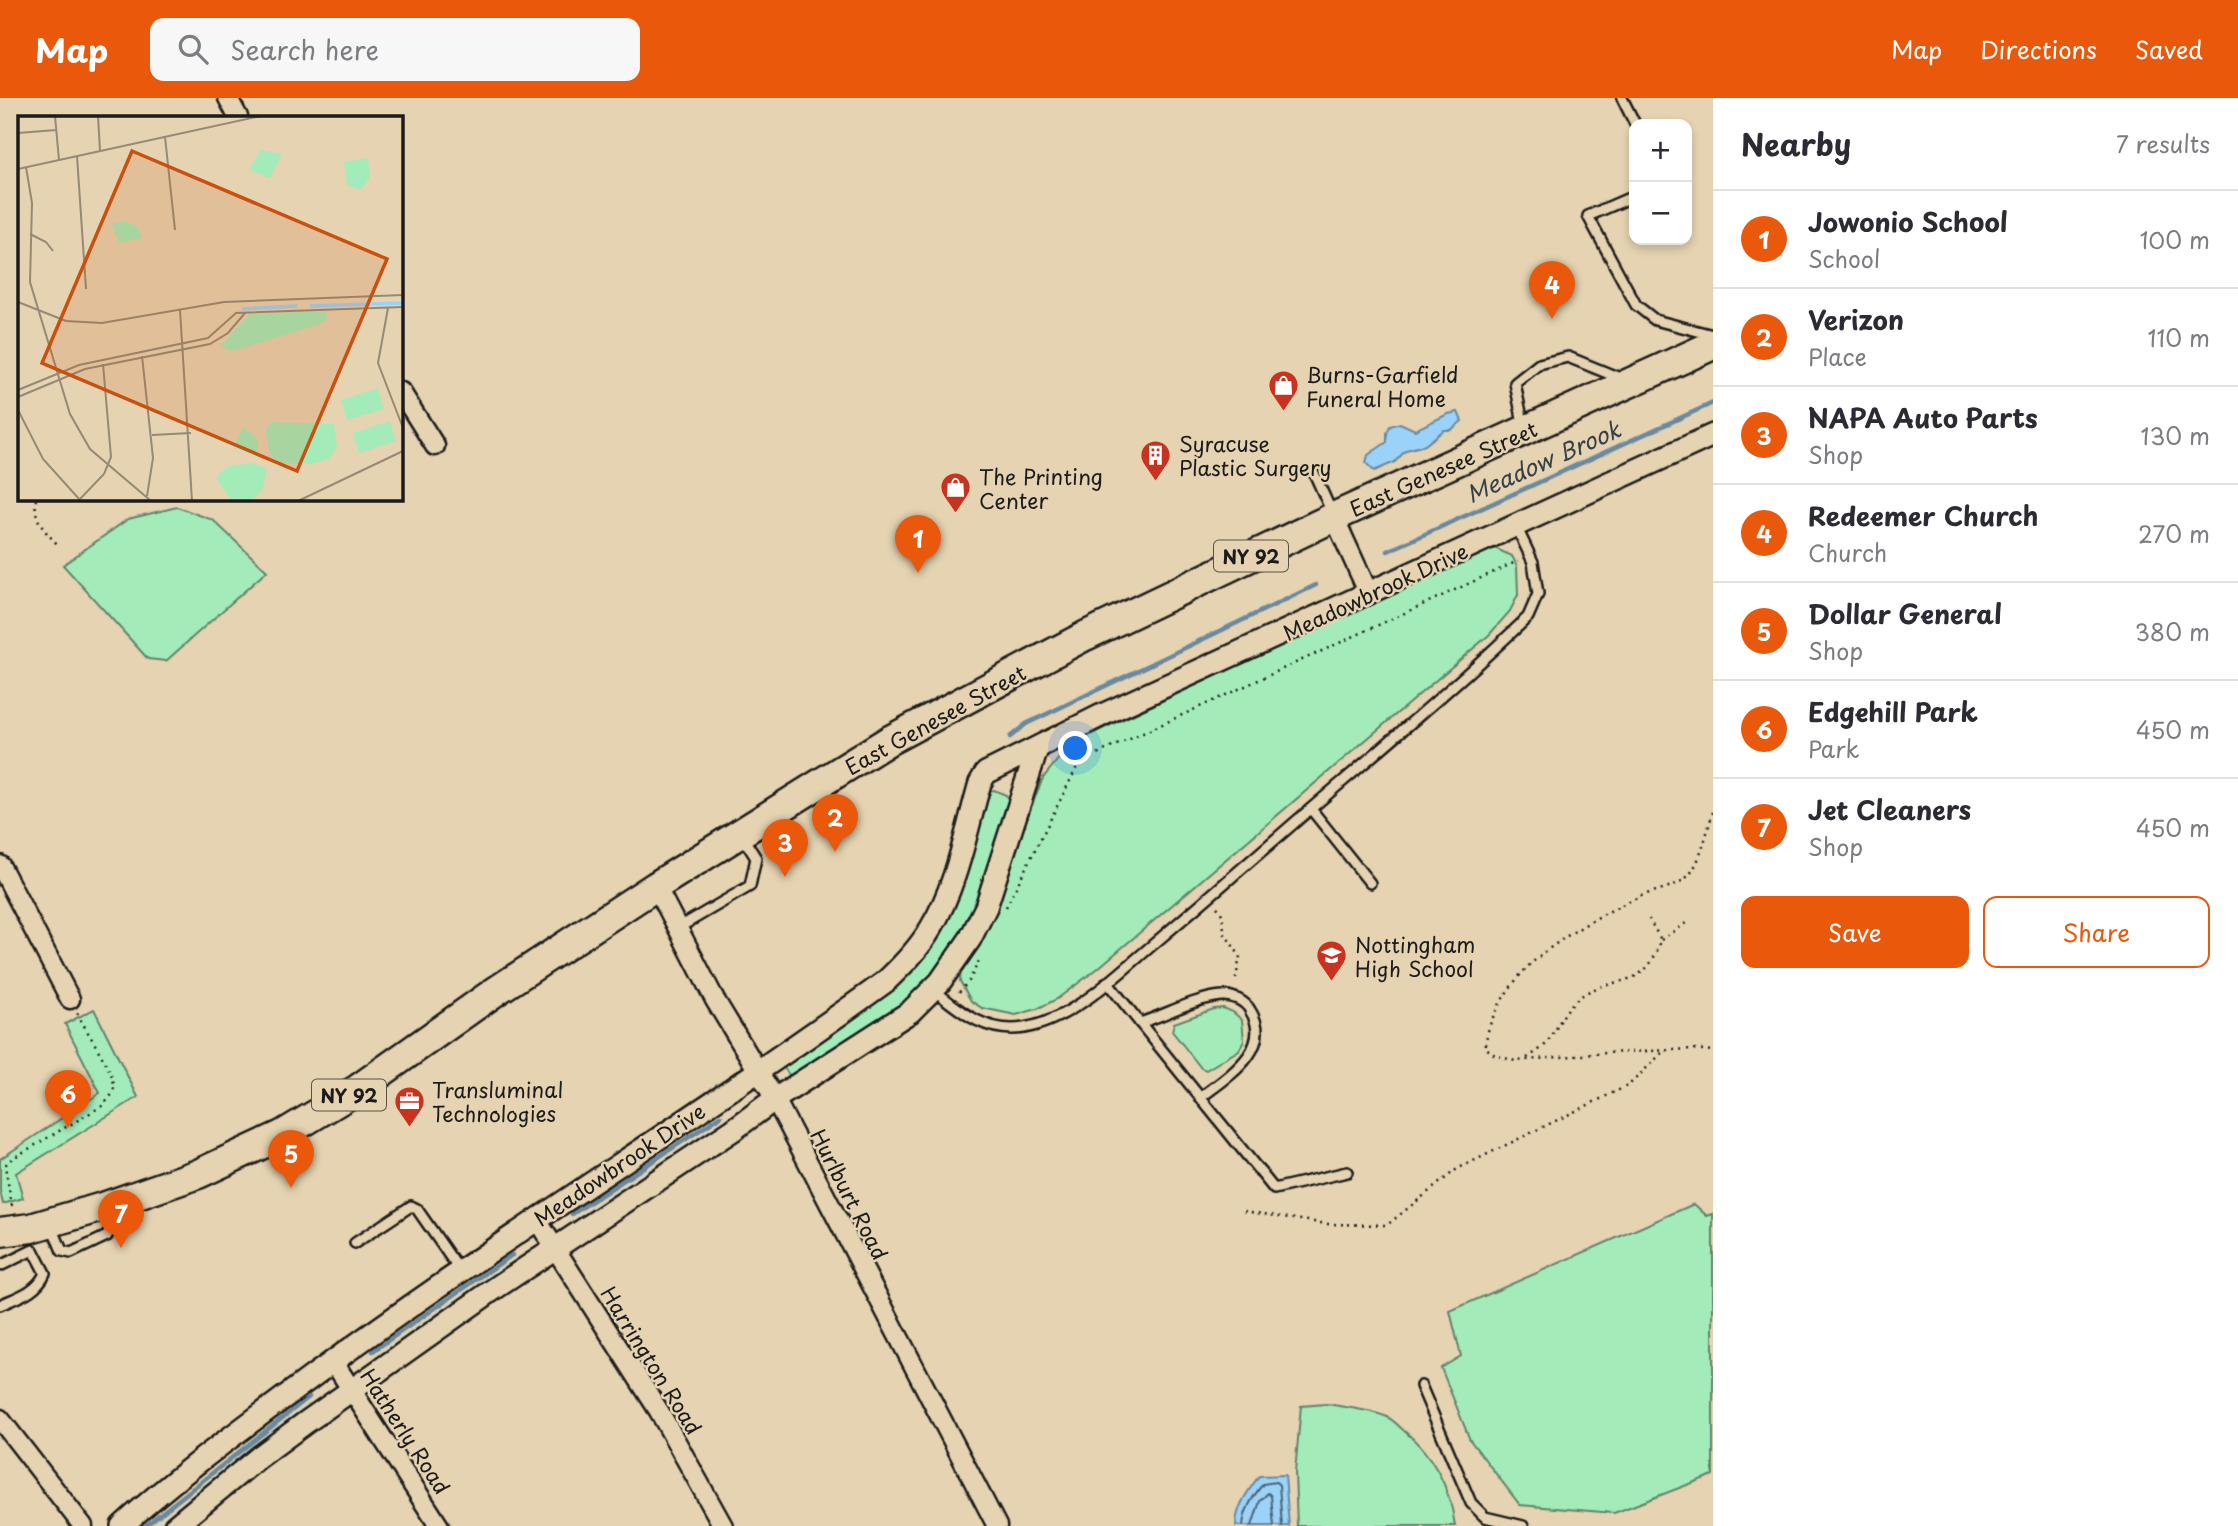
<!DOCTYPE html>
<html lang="en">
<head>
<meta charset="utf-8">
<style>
	:root { --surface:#fff; --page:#f7f7f7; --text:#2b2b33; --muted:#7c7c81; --line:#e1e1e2; --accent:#ea580c }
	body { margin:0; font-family:"Playpen Sans",sans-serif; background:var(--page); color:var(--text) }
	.controls { position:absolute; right:21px; top:21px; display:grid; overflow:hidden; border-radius:14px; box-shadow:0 4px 10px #0003 }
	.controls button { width:63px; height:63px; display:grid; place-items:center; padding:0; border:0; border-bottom:2px solid var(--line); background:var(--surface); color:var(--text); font:35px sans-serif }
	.you { position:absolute; left:1076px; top:651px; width:24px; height:24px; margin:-18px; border:5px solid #fff; border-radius:50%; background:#1a73e8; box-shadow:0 0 0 10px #1a73e833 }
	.badge { display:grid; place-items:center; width:46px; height:46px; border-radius:50%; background:var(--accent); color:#fff; font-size:23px; font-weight:700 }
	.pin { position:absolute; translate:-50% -58px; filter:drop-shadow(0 2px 4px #0008) }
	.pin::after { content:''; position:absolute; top:37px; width:24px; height:21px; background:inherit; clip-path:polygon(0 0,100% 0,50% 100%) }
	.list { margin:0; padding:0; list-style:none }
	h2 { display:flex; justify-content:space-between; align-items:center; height:91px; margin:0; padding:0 28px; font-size:30px }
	h2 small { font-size:23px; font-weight:400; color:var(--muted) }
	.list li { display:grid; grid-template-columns:46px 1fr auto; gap:21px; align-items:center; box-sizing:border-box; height:98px; padding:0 28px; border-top:2px solid var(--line) }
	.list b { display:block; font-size:26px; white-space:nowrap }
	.list p { margin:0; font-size:23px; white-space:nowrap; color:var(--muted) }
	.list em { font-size:23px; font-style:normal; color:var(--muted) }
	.actions { display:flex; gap:14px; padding:21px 28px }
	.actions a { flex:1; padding:16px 0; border:2px solid var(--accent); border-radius:14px; text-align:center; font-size:24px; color:var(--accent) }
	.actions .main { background:var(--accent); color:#fff }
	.icon { flex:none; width:38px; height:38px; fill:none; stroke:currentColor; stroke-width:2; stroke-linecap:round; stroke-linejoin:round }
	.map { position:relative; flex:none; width:1713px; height:1428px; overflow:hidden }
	header { display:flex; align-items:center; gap:42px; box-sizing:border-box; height:98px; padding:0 35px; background:var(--accent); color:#fff }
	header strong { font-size:33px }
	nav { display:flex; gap:38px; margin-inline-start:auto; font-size:24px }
	.search { width:490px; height:63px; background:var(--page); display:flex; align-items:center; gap:18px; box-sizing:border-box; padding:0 24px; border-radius:14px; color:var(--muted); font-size:26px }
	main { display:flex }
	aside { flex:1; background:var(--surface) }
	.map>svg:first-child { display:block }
	.green { fill:#a3ecba; stroke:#60846b; stroke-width:2 }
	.water { fill:#9ad2f9; stroke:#6889a1; stroke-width:2 }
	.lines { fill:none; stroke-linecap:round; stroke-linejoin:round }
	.shore { stroke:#4e6574; stroke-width:2 }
	.stream { stroke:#6889a1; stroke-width:4.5 }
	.service-casing { stroke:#1c1c1c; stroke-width:14 }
	.minor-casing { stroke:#1c1c1c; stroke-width:23 }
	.tertiary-casing { stroke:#1c1c1c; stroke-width:26 }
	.primary-casing { stroke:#1c1c1c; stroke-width:33 }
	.path { stroke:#1c1c1c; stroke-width:2.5; stroke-dasharray:2 5; stroke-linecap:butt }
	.service { stroke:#e5d3b1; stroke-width:9 }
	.minor { stroke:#e5d3b1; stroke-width:18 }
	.tertiary { stroke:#e5d3b1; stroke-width:21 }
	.primary { stroke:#e5d3b1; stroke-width:28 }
	.labels { text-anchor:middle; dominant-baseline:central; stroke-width:5; stroke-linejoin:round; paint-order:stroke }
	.shield { fill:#e5d3b1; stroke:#585349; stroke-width:2 }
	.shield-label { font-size:19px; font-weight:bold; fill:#1c1c1c }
	.poi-label { font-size:21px; fill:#1c1c1c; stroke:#e5d3b1; text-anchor:start }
	.street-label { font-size:21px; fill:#1c1c1c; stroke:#e5d3b1 }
	.water-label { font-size:23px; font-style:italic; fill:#354048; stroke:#e5d3b1 }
	.inset-river { fill:none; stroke:#9ad2f9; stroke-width:3.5 }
	.inset-road { fill:none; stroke:#958a75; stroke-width:2 }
	.view { fill:#c9500e; fill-opacity:0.15; stroke:#c9500e; stroke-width:3.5 }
	.inset-edge { fill:none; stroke:#1c1c1c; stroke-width:3.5 }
</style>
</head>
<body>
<header>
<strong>Map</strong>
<div class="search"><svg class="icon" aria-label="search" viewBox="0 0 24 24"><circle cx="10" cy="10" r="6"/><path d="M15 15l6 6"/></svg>Search here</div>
<nav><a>Map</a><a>Directions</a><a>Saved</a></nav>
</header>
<main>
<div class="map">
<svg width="1713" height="1428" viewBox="0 0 1713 1428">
	<rect width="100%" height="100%" fill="#e5d3b1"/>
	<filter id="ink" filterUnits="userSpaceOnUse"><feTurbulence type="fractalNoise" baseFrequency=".0143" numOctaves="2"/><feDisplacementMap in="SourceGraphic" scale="14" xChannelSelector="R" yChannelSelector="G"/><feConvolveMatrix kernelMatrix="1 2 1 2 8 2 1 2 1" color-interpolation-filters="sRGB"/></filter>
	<g filter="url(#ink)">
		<g class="green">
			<path d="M177 409 213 422 267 473 166 563 148 561 63 467 128 421Z"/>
			<path d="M1492 449 1512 458 1517 468 1518 497 1510 513 1489 537 1097 871 1057 901 1037 911 1016 917 982 910 971 903 960 883 961 871 987 821 1043 680 1068 649 1098 633Z"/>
			<path d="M994 692 1006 697 1010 705C999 738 991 774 978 806 940 895 871 928 795 978H790L784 970V965L905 874 986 697 989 693Z"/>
			<path d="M1223 910 1233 914 1242 922 1244 943 1239 952 1206 972 1201 970 1172 933 1174 925 1214 911Z"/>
			<path d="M94 911 138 999 16 1075 23 1100 3 1106 0 1093V1061L100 995 65 926Z"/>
			<path d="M1694 1106 1707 1118 1713 1116V1377L1614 1415 1520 1407 1470 1342 1441 1270 1461 1258 1450 1213Z"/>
			<path d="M1326 1306C1346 1309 1366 1311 1385 1318 1391 1320 1397 1326 1402 1331 1433 1356 1450 1389 1455 1428H1297L1295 1374 1301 1308Z"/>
		</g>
		<g class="water">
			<path d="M1458 314 1462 323 1451 332H1444L1425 347 1406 352 1395 364 1374 373 1366 365 1368 357 1387 344V335L1390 328 1400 325 1415 332 1448 316Z"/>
			<path d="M1285 1377 1289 1428H1236C1236 1409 1248 1393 1259 1378Z"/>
		</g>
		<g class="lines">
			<g class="shore">
				<path d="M1243 1428C1244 1412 1253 1398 1263 1386L1276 1384 1279 1387 1282 1428"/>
				<path d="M1252 1428 1260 1403 1268 1395 1271 1398 1274 1428"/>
			</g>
			<g class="stream">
				<path d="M1388 453 1713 305"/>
				<path d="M1010 639 1026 626 1316 487"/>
				<path d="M572 1116 721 1018"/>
				<path d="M373 1253 512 1157"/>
				<path d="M145 1428 309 1299"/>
			</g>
			<defs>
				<g id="service">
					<path d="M1622 0 1635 26"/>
					<path d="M1634 98 1588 118 1636 207 1655 222 1713 237"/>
					<path d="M1524 330 1515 285 1539 266 1568 259 1622 281"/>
					<path d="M1314 375 1332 415"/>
					<path d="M1311 711 1370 785"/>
					<path d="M678 830 750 788 756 760 742 738"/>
					<path d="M1107 884 1274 1091 1347 1074"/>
					<path d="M934 892C960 913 986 936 1024 930 1073 922 1119 875 1156 844 1202 805 1247 766 1293 726 1372 658 1453 591 1528 519L1538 496 1533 464 1516 428"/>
					<path d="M1140 925C1165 917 1196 900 1222 898 1232 897 1245 903 1250 912 1275 951 1227 979 1200 1000"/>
					<path d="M51 1126 62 1153 71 1155 107 1138 112 1128 105 1114"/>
					<path d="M355 1145 411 1108 417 1111 460 1173"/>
					<path d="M0 1168 33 1152 45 1175C37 1194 17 1199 0 1207"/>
					<path d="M1421 1288 1471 1405 1485 1419 1523 1428"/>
				</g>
				<g id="minor">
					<path d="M228 0 238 19"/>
					<path d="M401 294 435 348"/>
					<path d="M1334 419 1369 496"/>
					<path d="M0 767 70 901"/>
					<path d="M656 788 715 902 775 1001 997 1428"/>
					<path d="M537 1122 659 1313 723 1428"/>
					<path d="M333 1263 439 1428"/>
					<path d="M0 1321 83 1428"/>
				</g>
				<g id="tertiary">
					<path d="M122 1428C181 1374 246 1328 309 1281 497 1142 696 1021 885 884 902 868 919 851 931 830 957 787 966 733 980 685L986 675 1102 617 1713 337"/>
					<path d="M175 1428 259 1359 305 1325 497 1189 733 1032 775 1001 910 914 940 884 970 841 986 809 1037 651"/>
				</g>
				<path id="primary" d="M0 1134 31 1130 106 1108 198 1076 282 1037 358 991 496 893 656 788 888 643 1085 538 1334 419 1713 247"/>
			</defs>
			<use href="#service" class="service-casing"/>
			<use href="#minor" class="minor-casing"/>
			<use href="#tertiary" class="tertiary-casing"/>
			<use href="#primary" class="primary-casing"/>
			<g class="path">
				<path d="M36 401C33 423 45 433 59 448"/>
				<path d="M1713 714C1707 732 1701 765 1688 778 1676 790 1654 792 1639 799 1603 815 1564 837 1534 863 1513 881 1484 923 1486 950L1495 957 1515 963 1606 955 1693 951 1713 953"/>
				<path d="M1006 809 1077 669 1084 662 1518 463"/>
				<path d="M1217 809 1221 813 1225 836 1240 858 1235 886"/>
				<path d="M1661 842 1686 825"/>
				<path d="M959 894 969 883 981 859"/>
				<path d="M1527 960C1533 956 1540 952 1545 947 1557 933 1562 914 1576 902 1611 873 1644 898 1661 842L1649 821"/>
				<path d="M12 1108 5 1068 8 1063 102 1008C107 1003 113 997 114 990 115 974 84 931 77 914"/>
				<path d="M1244 1113 1327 1126 1387 1127 1457 1071 1629 987 1663 954"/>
			</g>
			<use href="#service" class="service"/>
			<use href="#minor" class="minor"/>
			<use href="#tertiary" class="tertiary"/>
			<use href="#primary" class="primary"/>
		</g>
	</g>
	<defs>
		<symbol id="shop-pin" viewBox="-11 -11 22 30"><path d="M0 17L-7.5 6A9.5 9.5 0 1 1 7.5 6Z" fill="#c8321e" stroke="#e5d3b1"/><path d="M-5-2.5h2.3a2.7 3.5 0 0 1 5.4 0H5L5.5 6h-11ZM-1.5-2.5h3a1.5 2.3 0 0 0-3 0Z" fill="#fff"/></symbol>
		<symbol id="building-pin" viewBox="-11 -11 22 30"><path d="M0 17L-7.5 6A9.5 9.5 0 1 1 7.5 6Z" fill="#c8321e" stroke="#e5d3b1"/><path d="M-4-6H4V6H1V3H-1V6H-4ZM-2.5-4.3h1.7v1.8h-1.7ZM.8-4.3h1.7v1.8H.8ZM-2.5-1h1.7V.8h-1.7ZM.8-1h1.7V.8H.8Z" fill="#fff"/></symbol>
		<symbol id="school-pin" viewBox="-11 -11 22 30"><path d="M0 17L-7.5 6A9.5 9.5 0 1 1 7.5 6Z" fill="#c8321e" stroke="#e5d3b1"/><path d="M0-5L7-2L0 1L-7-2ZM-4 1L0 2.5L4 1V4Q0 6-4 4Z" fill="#fff"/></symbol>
		<symbol id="office-pin" viewBox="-11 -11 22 30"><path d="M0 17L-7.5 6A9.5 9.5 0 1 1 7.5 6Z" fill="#c8321e" stroke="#e5d3b1"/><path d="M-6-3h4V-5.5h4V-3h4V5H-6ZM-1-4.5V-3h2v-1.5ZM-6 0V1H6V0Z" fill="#fff"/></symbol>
	</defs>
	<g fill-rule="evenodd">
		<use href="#shop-pin" x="1266" y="270" width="35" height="47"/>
		<use href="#building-pin" x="1138" y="340" width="35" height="47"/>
		<use href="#shop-pin" x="938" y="372" width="35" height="47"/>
		<use href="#school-pin" x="1314" y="840" width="35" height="47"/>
		<use href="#office-pin" x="392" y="986" width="35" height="47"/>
	</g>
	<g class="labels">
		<g class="shield">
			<rect x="1214" y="442.5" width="74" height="31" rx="5"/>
			<rect x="312" y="981.5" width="74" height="31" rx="5"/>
		</g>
		<g class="shield-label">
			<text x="1251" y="458">NY 92</text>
			<text x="349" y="997">NY 92</text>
		</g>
		<g class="poi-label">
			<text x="1306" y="276">Burns-Garfield<tspan x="1306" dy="24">Funeral Home</tspan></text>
			<text x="1179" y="345">Syracuse<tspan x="1179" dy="24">Plastic Surgery</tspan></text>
			<text x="979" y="378">The Printing<tspan x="979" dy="24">Center</tspan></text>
			<text x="1355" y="846">Nottingham<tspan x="1355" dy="24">High School</tspan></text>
			<text x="432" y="991">Transluminal<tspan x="432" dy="24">Technologies</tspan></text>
		</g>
		<g class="street-label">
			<text transform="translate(1443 370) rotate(-24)">East Genesee Street</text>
			<text transform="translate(1375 493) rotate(-25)">Meadowbrook Drive</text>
			<text transform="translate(935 621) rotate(-29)">East Genesee Street</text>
			<text transform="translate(619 1066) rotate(-34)">Meadowbrook Drive</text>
			<text transform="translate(850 1096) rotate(63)">Hurlburt Road</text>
			<text transform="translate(652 1262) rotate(58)">Harrington Road</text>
			<text transform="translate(406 1333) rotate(57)">Hatherly Road</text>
		</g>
		<g class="water-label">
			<text transform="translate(1543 363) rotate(-24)">Meadow Brook</text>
		</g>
	</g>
	<g transform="translate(18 18)">
		<rect width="385" height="385" fill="#e5d3b1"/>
		<path d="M243 34 264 38 252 62 231 54ZM350 42 352 61 343 74 329 69 326 46ZM107 105 120 111 124 122 101 127 94 108ZM308 195 309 204 302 208 215 235 202 230 232 198ZM360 272 366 293 329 304 323 284ZM372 305 378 325 341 337 335 317ZM253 306 316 308 319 331 311 343 293 348 265 347 252 340 248 314ZM225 311 240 323V341L216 332ZM234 347 249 353 244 375 233 385H214L199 363 201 358 211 350Z" fill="#a3ecba"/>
		<path class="inset-river" d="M292 190 385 187M224 193 279 190"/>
		<path class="inset-road" d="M37 0 41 44M80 0 82 35M0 17 38 14M147 21 157 114M59 40 68 173M8 51 14 87 12 166 52 298 72 333 133 385M0 53 243 0M12 118 28 126 35 135M0 186 48 205 84 207 206 186 385 179M370 192 360 247 385 312M162 194 174 385M124 240 135 342 129 380M0 274 61 249 190 222 218 197 385 191M0 281 67 253 192 228 210 217 227 197M0 294 25 343 62 384M134 319 173 317M62 383 86 358 93 341 85 248M280 385 385 335"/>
		<path class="view" d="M114 35 369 143 279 355 24 247Z"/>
		<rect width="385" height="385" class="inset-edge"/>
	</g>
</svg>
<div class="controls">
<button>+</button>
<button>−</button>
</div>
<div class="you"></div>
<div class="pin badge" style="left:918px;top:475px">1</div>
<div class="pin badge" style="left:835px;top:754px">2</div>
<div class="pin badge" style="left:785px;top:779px">3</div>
<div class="pin badge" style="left:1552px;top:221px">4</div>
<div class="pin badge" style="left:291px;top:1090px">5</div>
<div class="pin badge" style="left:68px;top:1030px">6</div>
<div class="pin badge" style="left:121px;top:1150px">7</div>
</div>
<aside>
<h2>Nearby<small>7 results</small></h2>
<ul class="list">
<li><span class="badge">1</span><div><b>Jowonio School</b><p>School</p></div><em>100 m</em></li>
<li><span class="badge">2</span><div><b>Verizon</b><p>Place</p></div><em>110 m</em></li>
<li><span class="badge">3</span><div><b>NAPA Auto Parts</b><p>Shop</p></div><em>130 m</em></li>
<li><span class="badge">4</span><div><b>Redeemer Church</b><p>Church</p></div><em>270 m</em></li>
<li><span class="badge">5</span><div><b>Dollar General</b><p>Shop</p></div><em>380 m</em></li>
<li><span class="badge">6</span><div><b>Edgehill Park</b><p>Park</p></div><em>450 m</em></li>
<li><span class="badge">7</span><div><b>Jet Cleaners</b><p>Shop</p></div><em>450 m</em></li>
</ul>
<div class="actions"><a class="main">Save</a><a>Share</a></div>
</aside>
</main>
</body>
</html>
